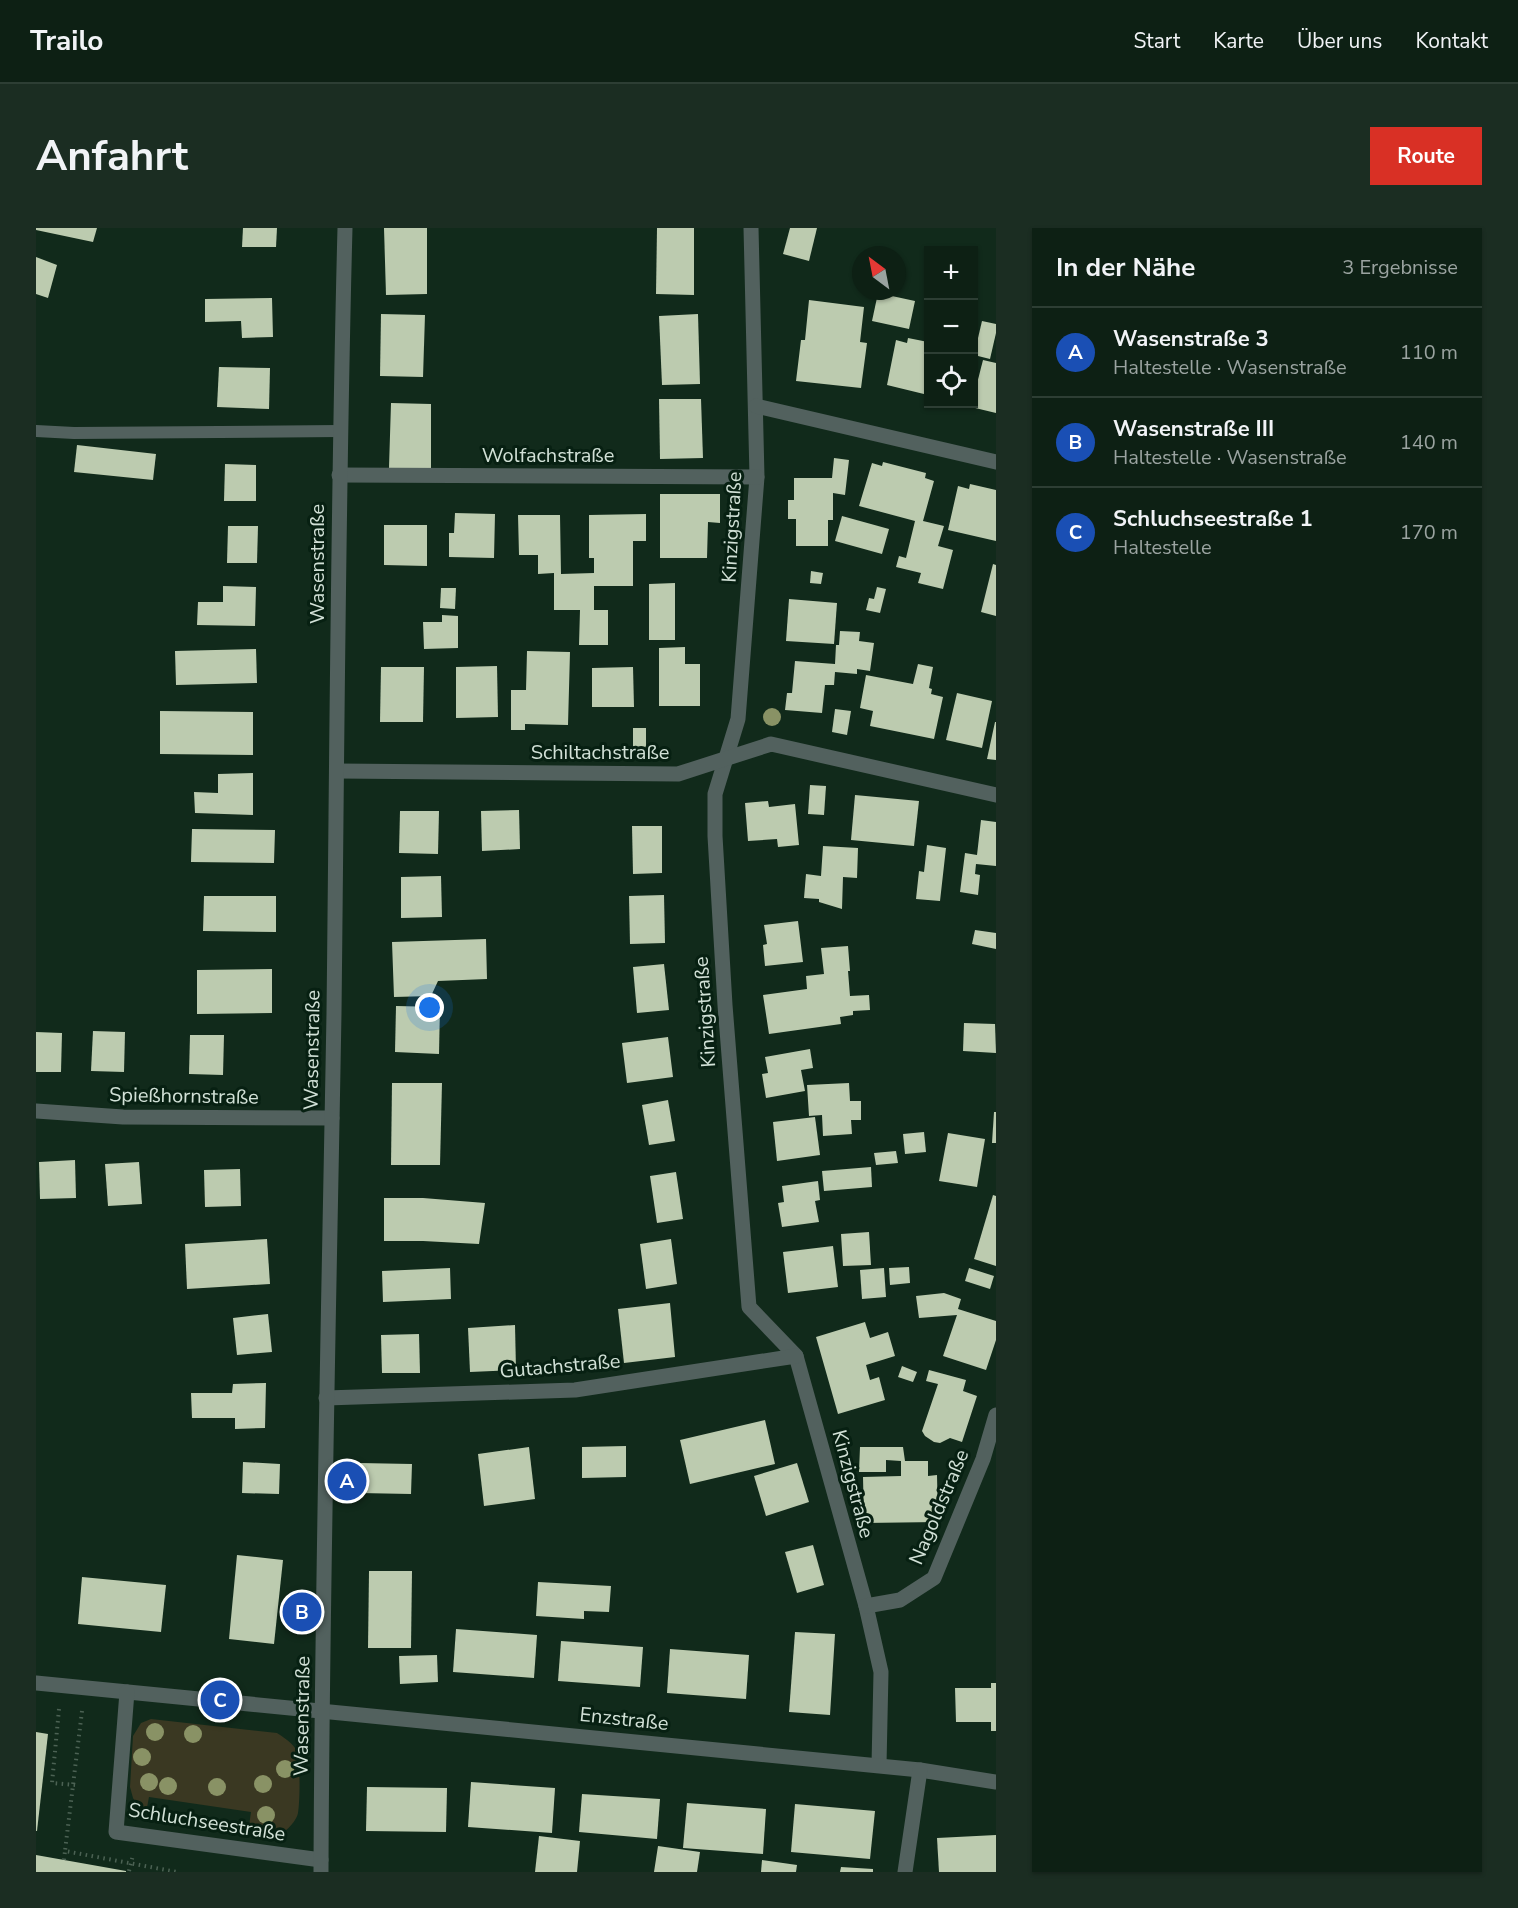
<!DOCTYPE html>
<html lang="de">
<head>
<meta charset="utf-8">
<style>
	:root { --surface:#0d2014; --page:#1b2d22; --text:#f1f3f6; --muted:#9aa3a0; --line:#2d3e34; --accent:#d93025 }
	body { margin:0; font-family:"Nunito Sans",sans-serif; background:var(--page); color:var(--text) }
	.controls { position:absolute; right:18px; top:18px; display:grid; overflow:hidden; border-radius:0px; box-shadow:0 2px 4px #0004 }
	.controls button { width:54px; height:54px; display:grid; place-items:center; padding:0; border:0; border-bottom:2px solid var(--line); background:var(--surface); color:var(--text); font:30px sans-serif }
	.compass { position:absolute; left:816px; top:18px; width:54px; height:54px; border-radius:50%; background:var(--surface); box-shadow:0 2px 4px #0004; rotate:328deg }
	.you { position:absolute; left:394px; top:780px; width:21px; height:21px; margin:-15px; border:4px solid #fff; border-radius:50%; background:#1a73e8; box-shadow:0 0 0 9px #1a73e833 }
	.badge { display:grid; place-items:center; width:39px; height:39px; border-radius:50%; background:var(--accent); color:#fff; font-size:20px; font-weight:700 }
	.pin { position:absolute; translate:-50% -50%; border:3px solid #fff; box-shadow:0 2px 6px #0006 }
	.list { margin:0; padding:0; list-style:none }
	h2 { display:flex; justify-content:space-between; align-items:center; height:78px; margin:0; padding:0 24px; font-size:26px }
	h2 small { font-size:20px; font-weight:400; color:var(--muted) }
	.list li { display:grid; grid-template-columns:39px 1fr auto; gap:18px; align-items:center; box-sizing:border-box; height:90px; padding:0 24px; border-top:2px solid var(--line) }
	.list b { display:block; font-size:22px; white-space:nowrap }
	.list p { margin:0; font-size:20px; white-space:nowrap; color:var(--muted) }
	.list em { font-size:20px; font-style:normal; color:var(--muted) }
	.icon { flex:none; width:33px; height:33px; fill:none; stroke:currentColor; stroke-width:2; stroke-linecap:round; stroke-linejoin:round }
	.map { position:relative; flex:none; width:960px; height:1644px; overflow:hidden; border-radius:0px }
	header { display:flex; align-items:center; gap:36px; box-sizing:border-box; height:84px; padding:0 30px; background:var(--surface); border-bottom:2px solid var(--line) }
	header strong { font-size:28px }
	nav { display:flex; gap:33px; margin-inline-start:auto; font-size:21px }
	.intro { display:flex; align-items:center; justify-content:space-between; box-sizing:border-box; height:144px; padding:0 36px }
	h1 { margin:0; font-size:42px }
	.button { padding:15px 27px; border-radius:0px; background:var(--accent); color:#fff; font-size:21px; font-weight:700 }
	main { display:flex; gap:36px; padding:0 36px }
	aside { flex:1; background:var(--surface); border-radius:0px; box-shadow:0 2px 4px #0004 }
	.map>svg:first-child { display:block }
	.green { fill:#3a3822 }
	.building { fill:#bccbaf }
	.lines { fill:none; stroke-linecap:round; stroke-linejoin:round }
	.path { stroke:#4c6254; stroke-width:4; stroke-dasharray:1.5 4.5; stroke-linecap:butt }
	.lane { stroke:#52615e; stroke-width:12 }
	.street { stroke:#52615e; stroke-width:15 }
	.tree { fill:#899265 }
	.labels { text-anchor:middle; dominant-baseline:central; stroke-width:6; stroke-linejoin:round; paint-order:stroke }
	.street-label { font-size:20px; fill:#d2e1d7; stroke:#072012 }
</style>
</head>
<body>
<header>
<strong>Trailo</strong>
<nav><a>Start</a><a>Karte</a><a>Über uns</a><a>Kontakt</a></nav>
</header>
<div class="intro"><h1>Anfahrt</h1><a class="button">Route</a></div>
<main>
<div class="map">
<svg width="960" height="1644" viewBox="0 0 960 1644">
	<rect width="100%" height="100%" fill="#112a1b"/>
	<path class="green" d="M115 1491 241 1505C247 1509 254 1513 259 1520 265 1529 264 1573 262 1585 261 1592 251 1603 244 1606 234 1610 223 1607 212 1605L215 1584 113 1569 109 1590 97 1570 94 1559 97 1508 105 1495Z"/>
	<g class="building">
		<path d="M0 0H61L57 14 0 2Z"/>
		<path d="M207 0H241L240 19H206Z"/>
		<path d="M348 0H391V66L350 67Z"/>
		<path d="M621 0H658V67L620 66Z"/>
		<path d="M754 0H781L773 33 747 26Z"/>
		<path d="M0 29 21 37 12 70 0 66Z"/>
		<path d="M842 65 879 73 873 101 836 93Z"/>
		<path d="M236 70 237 109 206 110 205 93 169 94V71Z"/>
		<path d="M773 72 828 79 824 114 831 115 825 160 760 153 765 112H769Z"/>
		<path d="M345 86 389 87 387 149 344 148Z"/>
		<path d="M662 86 664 156 626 157 623 88Z"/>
		<path d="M946 93 960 96V105L954 131 938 127Z"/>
		<path d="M872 110 892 114V167L851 157 860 112 871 115Z"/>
		<path d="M947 132 960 135V185L935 179Z"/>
		<path d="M183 139 234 140 233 181 181 179Z"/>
		<path d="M623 171H665L667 230 624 231Z"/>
		<path d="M355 175 395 176V240H353Z"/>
		<path d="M41 217 120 226 117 252 38 244Z"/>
		<path d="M798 230 813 232 809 267 797 265V292H792V318H760V291H752V272H758V250H796Z"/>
		<path d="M847 234 890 245 889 250 898 253 887 293 908 298 902 318 917 322 907 361 882 355 885 345 860 339 863 328 870 330 879 293 823 278 836 235 846 238Z"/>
		<path d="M189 236 220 237V273H188Z"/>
		<path d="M934 256 960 262V313L912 302 922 258 933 261Z"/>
		<path d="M624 266H684V295L672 294 671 330H624Z"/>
		<path d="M419 285 459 286 458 330 413 329V305H418Z"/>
		<path d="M610 286V313H597V358H558V382H572V417H543L544 382H518V345L502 346V327H483L482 287H524L525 346 558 345V330H553V287Z"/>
		<path d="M806 288 853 301 846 326 799 313Z"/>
		<path d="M348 297H391V338L348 337Z"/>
		<path d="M192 298H222L221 335H191Z"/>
		<path d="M957 336 960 337V388L945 384Z"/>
		<path d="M775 343 787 345 785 356 774 355Z"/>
		<path d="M639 355V412H613V356Z"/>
		<path d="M187 358 220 359 219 398 161 397 162 374H187Z"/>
		<path d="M841 359 850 361 844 385 830 382 833 370 838 371Z"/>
		<path d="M405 360H420L419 381 404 380Z"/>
		<path d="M753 371 801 375 798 416 750 413Z"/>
		<path d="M406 387 422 388V420L388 421 387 394H406Z"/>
		<path d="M804 403 824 404 823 413 838 415 834 443 821 441V446L799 444 798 457H789L786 485 749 482 751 465H756L759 433 799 436 800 417H803Z"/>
		<path d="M649 419V436H664V478H623V420Z"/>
		<path d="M220 421 221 455 140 457 139 423Z"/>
		<path d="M491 423 534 424 532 497 489 496V502H475V462H490Z"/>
		<path d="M882 436 897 439 893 460 896 461 895 466 907 469 898 511 834 498 837 483 824 480 830 447 877 456Z"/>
		<path d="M461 438 462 489 420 490V439Z"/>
		<path d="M345 439H388L387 494H344Z"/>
		<path d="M597 439 598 479H556V440Z"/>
		<path d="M921 465 956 473 946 520 910 512Z"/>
		<path d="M799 481 815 483 811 507 796 504Z"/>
		<path d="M124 483 217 484V527L124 526Z"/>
		<path d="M959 494H960V532L951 531Z"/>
		<path d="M597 500H610V524L597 525Z"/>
		<path d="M217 545V587L159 585 158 564 182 565V546Z"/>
		<path d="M774 557 790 558 788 587 772 586Z"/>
		<path d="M819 567 883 573 878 618 815 612Z"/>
		<path d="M732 573 733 579 759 576 763 617 742 619 741 611 712 613 709 575Z"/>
		<path d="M483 582 484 621 446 623 445 583Z"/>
		<path d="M364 583H403L402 626 363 625Z"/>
		<path d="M945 592 960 594V638L940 636 939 646 944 647 942 667 924 664 929 625 941 627Z"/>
		<path d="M596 598H626V645L597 646Z"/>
		<path d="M156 601 239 602 238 635 155 634Z"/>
		<path d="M891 617 910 620 904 673 880 671 883 643 888 644Z"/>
		<path d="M787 618 822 620 821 650 807 649 806 681 783 674V671L768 670 770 646 785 648Z"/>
		<path d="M405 648 406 689 365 690V649Z"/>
		<path d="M628 667 629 715 594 716 593 668Z"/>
		<path d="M168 668H240V704L167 703Z"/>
		<path d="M762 693 767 734 729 738 727 717 731 716 728 697Z"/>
		<path d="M939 702 960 705V721L936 716Z"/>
		<path d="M450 711 451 751 402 753 395 768 358 769 356 714Z"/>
		<path d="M812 718 814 743H812L814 768 833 767 834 782 817 783V787L804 789 805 796 733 806 727 767 771 761 770 748 788 746 785 720Z"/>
		<path d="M628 736 633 782 601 785 597 739Z"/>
		<path d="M236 741V785L161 786V742Z"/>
		<path d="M360 778 404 779 403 826 359 824Z"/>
		<path d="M928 795 959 796 960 825 927 823Z"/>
		<path d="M57 803 89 804 88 844 55 843Z"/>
		<path d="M0 804 26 805 25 844H0Z"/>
		<path d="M154 807H188L187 847 153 846Z"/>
		<path d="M632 809 637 849 591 855 586 815Z"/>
		<path d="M774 821 777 840 765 842 769 863 730 870 726 846 732 845 729 829Z"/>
		<path d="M356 855H406L404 937H355Z"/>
		<path d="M813 855 814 873H825V892H815L816 906 787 908 786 887 773 888 771 857Z"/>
		<path d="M632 872 639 913 613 917 606 877Z"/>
		<path d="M958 884H960V915H956Z"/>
		<path d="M779 889 784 927 741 933 737 894Z"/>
		<path d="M888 904 890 924 869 926 867 906Z"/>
		<path d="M912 905 949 911 941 959 903 953Z"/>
		<path d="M860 923 862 935 840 937 838 925Z"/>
		<path d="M39 932 40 970 4 971 3 934Z"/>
		<path d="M103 934 106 976 72 978 69 936Z"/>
		<path d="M835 939 836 959 788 963 786 943Z"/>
		<path d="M204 941 205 978 169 979 168 942Z"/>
		<path d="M640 944 647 991 621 995 614 948Z"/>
		<path d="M782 953 784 972 779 973 783 994 746 999 742 975 748 974 746 958Z"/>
		<path d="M957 967 960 968V1038L938 1031Z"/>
		<path d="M348 970H387L449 975 443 1016 387 1013H348Z"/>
		<path d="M833 1004 835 1037 807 1038 805 1006Z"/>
		<path d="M231 1011 234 1056 151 1061 149 1016Z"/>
		<path d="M635 1011 641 1056 610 1061 604 1016Z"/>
		<path d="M797 1018 802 1059 752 1065 747 1024Z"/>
		<path d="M873 1039 874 1055 854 1057 853 1040Z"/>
		<path d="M414 1040 415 1071 347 1074 346 1043Z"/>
		<path d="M848 1040 850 1069 826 1071 824 1042Z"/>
		<path d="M933 1040 958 1048 954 1061 929 1053Z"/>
		<path d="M908 1065 925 1071 922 1081 960 1093V1112L950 1142 907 1128 921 1087 883 1090 880 1068Z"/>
		<path d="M634 1075 639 1129 588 1135 582 1081Z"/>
		<path d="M232 1086 236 1124 201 1127 197 1090Z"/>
		<path d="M829 1094 834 1110 852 1104 859 1128 830 1137 834 1152 843 1149 849 1172 802 1186 780 1109Z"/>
		<path d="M479 1097 480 1142 434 1144 432 1100Z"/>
		<path d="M383 1106 384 1145H346L345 1107Z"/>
		<path d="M866 1138 881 1144 877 1154 862 1149Z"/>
		<path d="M893 1142 930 1152 927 1163 941 1168 926 1214 914 1210 904 1215 898 1214 889 1208 886 1203 902 1156 890 1153Z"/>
		<path d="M230 1155 229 1200 199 1201V1190H156L155 1165H196L197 1156Z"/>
		<path d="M729 1192 739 1236 654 1256 644 1212Z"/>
		<path d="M590 1218V1249L546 1250V1219Z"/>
		<path d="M493 1219 499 1271 448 1278 442 1226Z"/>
		<path d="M824 1219H867L869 1233H892V1248L901 1247 902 1294 828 1295 827 1249 865 1248V1233L850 1232V1244H823Z"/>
		<path d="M207 1234 244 1236 243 1266 206 1265Z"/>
		<path d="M323 1235 376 1236 375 1266 323 1265Z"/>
		<path d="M761 1235 773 1274 730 1288 718 1248Z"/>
		<path d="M777 1317 788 1357 761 1365 749 1324Z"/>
		<path d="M201 1327 247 1332 238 1416 193 1411Z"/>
		<path d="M333 1343H376L375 1420H332Z"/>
		<path d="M46 1349 130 1357 125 1404 42 1396Z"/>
		<path d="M502 1354 575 1358 573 1384 548 1383V1391L500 1388Z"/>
		<path d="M420 1401 501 1407 498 1450 417 1444Z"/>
		<path d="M759 1404 799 1406 794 1487 753 1484Z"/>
		<path d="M525 1413 607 1419 604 1459 522 1453Z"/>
		<path d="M634 1421 713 1427 710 1471 631 1465Z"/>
		<path d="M401 1427 402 1454 364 1456 363 1428Z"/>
		<path d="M955 1455H960V1503H955V1494H920L919 1460H955Z"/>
		<path d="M0 1504 12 1506 1 1603H0Z"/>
		<path d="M435 1554 519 1560 516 1605 432 1599Z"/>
		<path d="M331 1559 411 1560 410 1604 330 1603Z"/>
		<path d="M546 1566 624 1571 621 1611 543 1604Z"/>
		<path d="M651 1575 730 1581 727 1626 647 1620Z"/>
		<path d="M759 1576 839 1583 834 1631 755 1624Z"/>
		<path d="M960 1607V1644H903L901 1610Z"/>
		<path d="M503 1608 544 1613 541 1644H499Z"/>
		<path d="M622 1618 664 1624 661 1644H618Z"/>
		<path d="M0 1627 90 1643V1644H0Z"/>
		<path d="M726 1632 761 1637 760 1644H725Z"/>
		<path d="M805 1639 837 1641V1644H804Z"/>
	</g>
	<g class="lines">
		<g class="path">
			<path d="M23 1481 16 1555 40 1557"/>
			<path d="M46 1483 29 1623 141 1644"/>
			<path d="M28 1632 29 1623"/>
			<path d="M93 1643 97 1627"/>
		</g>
		<path class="lane" d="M0 203 38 205 303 203"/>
		<g class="street">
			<path d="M715 0 721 249 702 491 679 566V608L689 777 713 1079 760 1128 830 1378 845 1444 843 1537"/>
			<path d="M720 178 960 234"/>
			<path d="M303 247 721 249"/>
			<path d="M301 543 642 546 735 516 960 567"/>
			<path d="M0 883 87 889 296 890"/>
			<path d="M290 1170 539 1162 760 1128"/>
			<path d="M830 1378 864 1372 898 1350 947 1231 960 1187"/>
			<path d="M0 1455 884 1542 960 1554"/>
			<path d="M91 1464 80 1604 285 1632"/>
			<path d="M285 1644C286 1358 293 1071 298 785 301 523 302 262 309 0"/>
			<path d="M869 1644 884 1542"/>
		</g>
	</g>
	<g class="tree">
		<circle cx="736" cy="489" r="9"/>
		<circle cx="119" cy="1504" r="9"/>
		<circle cx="157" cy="1506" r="9"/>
		<circle cx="106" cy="1529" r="9"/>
		<circle cx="249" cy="1541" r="9"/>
		<circle cx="113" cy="1554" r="9"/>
		<circle cx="227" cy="1556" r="9"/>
		<circle cx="132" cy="1558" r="9"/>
		<circle cx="181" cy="1559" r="9"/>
		<circle cx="230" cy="1587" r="9"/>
	</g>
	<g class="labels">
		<g class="street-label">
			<text x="512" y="227">Wolfachstraße</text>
			<text transform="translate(696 299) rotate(-87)">Kinzigstraße</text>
			<text transform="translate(281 336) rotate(-90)">Wasenstraße</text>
			<text x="564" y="524">Schiltachstraße</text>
			<text transform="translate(669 784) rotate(-94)">Kinzigstraße</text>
			<text transform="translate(276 822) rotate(-89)">Wasenstraße</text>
			<text transform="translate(148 868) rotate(1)">Spießhornstraße</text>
			<text transform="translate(524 1138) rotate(-5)">Gutachstraße</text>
			<text transform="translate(817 1256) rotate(75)">Kinzigstraße</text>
			<text transform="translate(903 1279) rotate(-67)">Nagoldstraße</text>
			<text transform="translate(266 1488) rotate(-89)">Wasenstraße</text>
			<text transform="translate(588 1491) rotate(6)">Enzstraße</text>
			<text transform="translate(171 1594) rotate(9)">Schluchseestraße</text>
		</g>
	</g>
</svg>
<div class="controls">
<button>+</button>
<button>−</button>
<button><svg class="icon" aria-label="locate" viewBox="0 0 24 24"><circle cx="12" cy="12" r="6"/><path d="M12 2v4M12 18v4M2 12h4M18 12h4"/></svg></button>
</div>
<svg class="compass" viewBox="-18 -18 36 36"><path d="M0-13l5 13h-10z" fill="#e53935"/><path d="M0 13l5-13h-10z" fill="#9aa3a0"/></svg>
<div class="you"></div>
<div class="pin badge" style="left:311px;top:1253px;background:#1a4fb4">A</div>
<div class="pin badge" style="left:266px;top:1384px;background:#1a4fb4">B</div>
<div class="pin badge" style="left:184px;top:1472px;background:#1a4fb4">C</div>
</div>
<aside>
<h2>In der Nähe<small>3 Ergebnisse</small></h2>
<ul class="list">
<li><span class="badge" style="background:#1a4fb4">A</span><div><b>Wasenstraße 3</b><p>Haltestelle · Wasenstraße</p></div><em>110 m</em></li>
<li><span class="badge" style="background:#1a4fb4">B</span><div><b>Wasenstraße III</b><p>Haltestelle · Wasenstraße</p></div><em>140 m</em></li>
<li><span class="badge" style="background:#1a4fb4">C</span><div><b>Schluchseestraße 1</b><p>Haltestelle</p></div><em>170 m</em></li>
</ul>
</aside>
</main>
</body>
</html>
